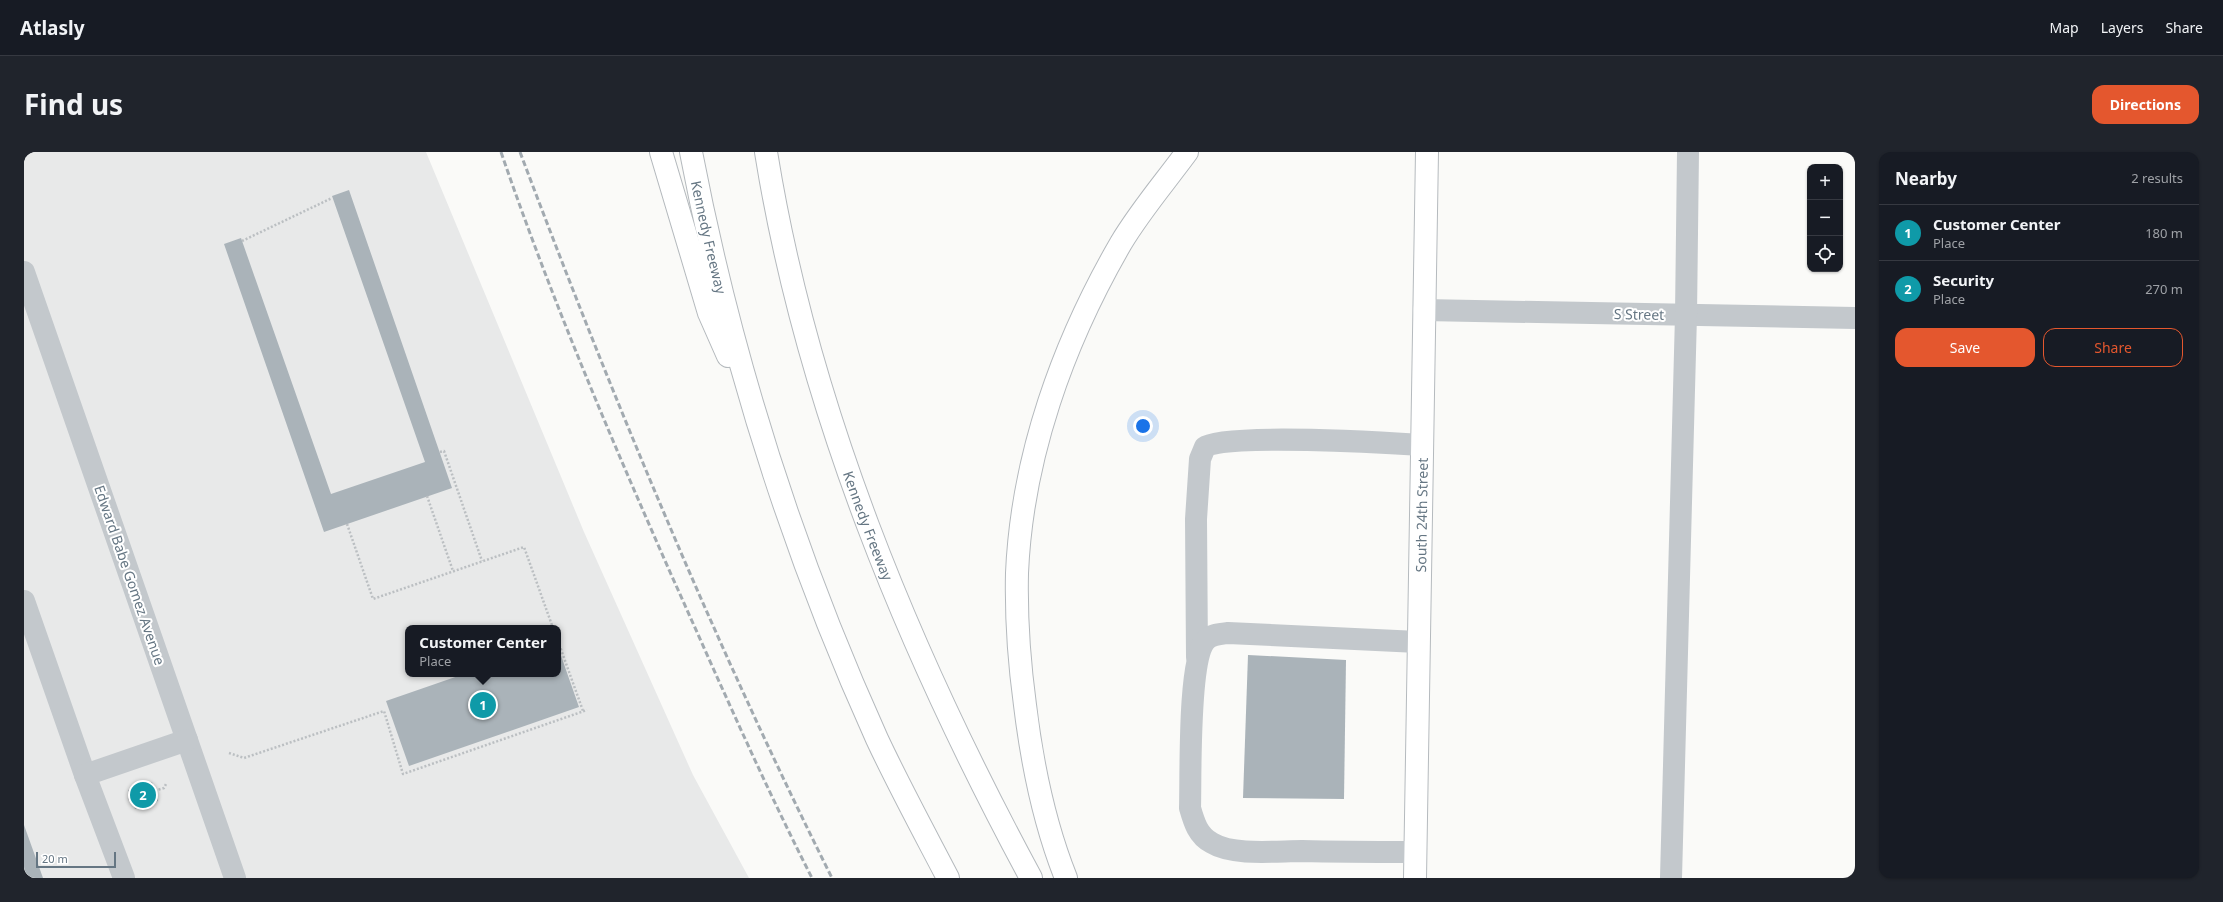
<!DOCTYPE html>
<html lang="en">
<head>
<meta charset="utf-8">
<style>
	:root { --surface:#171b24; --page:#20242c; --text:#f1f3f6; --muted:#9ea1a6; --line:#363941; --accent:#e4572e }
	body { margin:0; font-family:"Noto Sans",sans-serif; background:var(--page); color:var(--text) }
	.controls { position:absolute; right:12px; top:12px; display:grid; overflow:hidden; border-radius:8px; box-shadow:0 1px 3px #0004 }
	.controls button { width:36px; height:36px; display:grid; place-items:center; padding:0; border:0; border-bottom:1px solid var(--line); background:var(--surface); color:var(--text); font:20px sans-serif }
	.scale { position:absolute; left:12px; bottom:10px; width:80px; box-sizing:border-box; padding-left:4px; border:2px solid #657683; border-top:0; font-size:11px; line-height:14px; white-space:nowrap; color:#657683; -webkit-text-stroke:3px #fff; paint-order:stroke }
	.you { position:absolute; left:1119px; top:274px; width:14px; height:14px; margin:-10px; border:3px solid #fff; border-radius:50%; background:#1a73e8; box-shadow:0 0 0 6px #1a73e833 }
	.badge { display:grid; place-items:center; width:26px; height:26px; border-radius:50%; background:var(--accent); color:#fff; font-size:13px; font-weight:700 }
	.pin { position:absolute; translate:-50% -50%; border:2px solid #fff; box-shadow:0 1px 4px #0006 }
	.popup { position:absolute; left:381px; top:473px; width:156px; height:52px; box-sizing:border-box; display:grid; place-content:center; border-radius:8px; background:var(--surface); filter:drop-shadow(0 1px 3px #0005); font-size:13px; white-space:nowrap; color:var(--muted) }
	.popup b { font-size:15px; color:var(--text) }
	.popup::after { content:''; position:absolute; left:50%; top:100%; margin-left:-8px; border:8px solid transparent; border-top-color:var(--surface) }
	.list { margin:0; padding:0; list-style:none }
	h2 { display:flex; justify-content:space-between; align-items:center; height:52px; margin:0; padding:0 16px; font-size:17px }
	h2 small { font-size:13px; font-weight:400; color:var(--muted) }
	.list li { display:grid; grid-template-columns:26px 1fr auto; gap:12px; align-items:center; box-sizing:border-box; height:56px; padding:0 16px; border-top:1px solid var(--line) }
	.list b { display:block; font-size:15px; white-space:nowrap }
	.list p { margin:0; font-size:13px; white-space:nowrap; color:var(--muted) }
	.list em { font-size:13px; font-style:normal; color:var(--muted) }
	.actions { display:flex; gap:8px; padding:12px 16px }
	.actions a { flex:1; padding:9px 0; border:1px solid var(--accent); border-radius:12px; text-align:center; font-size:14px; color:var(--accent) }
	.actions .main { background:var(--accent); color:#fff }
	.icon { flex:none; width:22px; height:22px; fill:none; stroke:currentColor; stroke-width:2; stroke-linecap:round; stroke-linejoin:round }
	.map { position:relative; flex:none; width:1831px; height:726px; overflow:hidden; border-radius:12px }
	header { display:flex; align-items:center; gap:24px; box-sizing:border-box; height:56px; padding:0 20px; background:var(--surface); border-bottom:1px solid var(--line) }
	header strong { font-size:19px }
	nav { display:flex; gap:22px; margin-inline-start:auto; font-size:14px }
	.intro { display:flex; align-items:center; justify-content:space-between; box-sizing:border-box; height:96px; padding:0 24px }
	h1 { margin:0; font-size:28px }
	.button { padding:10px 18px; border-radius:12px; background:var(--accent); color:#fff; font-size:14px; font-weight:700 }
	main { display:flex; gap:24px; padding:0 24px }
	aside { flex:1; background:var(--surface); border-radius:12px; box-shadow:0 1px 3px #0004 }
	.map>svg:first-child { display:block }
	.built { fill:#e8e9e9; fill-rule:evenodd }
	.building { fill:#aab3b9 }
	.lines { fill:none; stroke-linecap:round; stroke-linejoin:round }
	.major-casing { stroke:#b5babe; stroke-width:24 }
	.highway-casing { stroke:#b4b9bd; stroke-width:24 }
	.path { stroke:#bbbfc2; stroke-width:2.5; stroke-dasharray:2 2; stroke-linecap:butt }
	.minor { stroke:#c3c8cc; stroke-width:22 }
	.major { stroke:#fff; stroke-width:22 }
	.highway { stroke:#fff; stroke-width:22 }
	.rail { stroke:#a2aab0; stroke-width:3; stroke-dasharray:6 3; stroke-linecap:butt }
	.labels { text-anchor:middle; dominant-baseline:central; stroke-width:4; stroke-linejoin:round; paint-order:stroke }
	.street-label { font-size:14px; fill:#657683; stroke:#fff }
</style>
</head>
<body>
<header>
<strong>Atlasly</strong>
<nav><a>Map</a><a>Layers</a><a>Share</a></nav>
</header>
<div class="intro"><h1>Find us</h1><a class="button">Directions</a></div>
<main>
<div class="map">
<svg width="1831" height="726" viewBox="0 0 1831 726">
	<rect width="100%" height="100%" fill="#fafaf8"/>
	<path class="built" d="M0 0H402L560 380 669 623 725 726H0ZM384 476H534V522H384Z"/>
	<g class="building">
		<path d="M325 38 428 336 300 380 200 92 217 86 307 342 401 310 308 44Z"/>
		<path d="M534 495 555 555 385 614 362 549 440 522H534Z"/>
		<path d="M1224 503 1322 508 1320 647 1219 646Z"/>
		<path d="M128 630 134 649 111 657 104 638Z"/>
		<path d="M0 673 19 726H0Z"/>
	</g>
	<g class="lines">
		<defs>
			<g id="major">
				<path id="s1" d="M1391 726 1403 0"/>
			</g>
			<g id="highway">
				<path d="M637 0 685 161 704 204"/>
				<path id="s2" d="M667 0C706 203 768 399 853 587 875 634 900 680 924 726"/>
				<path id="s3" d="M742 0C783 255 885 500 1007 726"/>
				<path d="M1042 726C1020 671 1008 611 1001 553 995 509 992 465 993 421 998 305 1039 191 1097 91 1116 59 1141 30 1163 0"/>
			</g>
		</defs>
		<use href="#major" class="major-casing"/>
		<use href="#highway" class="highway-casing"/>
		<g class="path">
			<path d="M218 89 308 46"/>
			<path d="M416 300 420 299 458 409"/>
			<path d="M403 344 429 419"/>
			<path d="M323 372 349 447 500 395 529 476"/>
			<path d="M534 489 559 559"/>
			<path d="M205 601 220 606 360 559 379 622 563 558"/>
			<path d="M104 647 140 636 142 632"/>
		</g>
		<g class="minor">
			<path d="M0 120 211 726"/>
			<path d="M1400 158 1831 166"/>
			<path d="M0 449 61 623"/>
			<path d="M1173 505 1172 367 1176 307 1181 295C1197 281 1366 291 1398 293"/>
			<path d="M1391 700C1353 700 1316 700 1278 699 1253 699 1209 704 1188 691 1174 684 1170 670 1166 656 1167 624 1164 510 1181 489 1187 482 1196 482 1204 481L1394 490"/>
			<path d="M100 726 61 623 163 588"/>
			<path d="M1647 726 1662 163 1664 0"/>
		</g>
		<use href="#major" class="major"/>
		<use href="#highway" class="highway"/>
		<g class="rail">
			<path d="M477 0C526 143 585 282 646 420 692 522 737 626 788 726"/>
			<path d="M496 0C589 247 690 490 808 726"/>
		</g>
	</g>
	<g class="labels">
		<g class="street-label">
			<text stroke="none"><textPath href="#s2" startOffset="87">Kennedy Freeway</textPath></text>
			<text transform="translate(1615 162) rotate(1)">S Street</text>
			<text stroke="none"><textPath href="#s1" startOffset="363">South 24th Street</textPath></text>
			<text stroke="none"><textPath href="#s3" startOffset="388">Kennedy Freeway</textPath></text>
			<text transform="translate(106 423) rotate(71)">Edward Babe Gomez Avenue</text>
		</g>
	</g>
</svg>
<div class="controls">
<button>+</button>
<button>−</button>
<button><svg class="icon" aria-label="locate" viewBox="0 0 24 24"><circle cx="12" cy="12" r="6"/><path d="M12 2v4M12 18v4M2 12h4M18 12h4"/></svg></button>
</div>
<div class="scale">20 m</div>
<div class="you"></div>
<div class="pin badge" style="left:459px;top:553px;background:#0f9aa8">1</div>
<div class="popup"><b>Customer Center</b>Place</div>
<div class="pin badge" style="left:119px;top:643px;background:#0f9aa8">2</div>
</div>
<aside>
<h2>Nearby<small>2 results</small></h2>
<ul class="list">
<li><span class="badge" style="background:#0f9aa8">1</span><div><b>Customer Center</b><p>Place</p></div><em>180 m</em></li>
<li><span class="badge" style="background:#0f9aa8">2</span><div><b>Security</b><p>Place</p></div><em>270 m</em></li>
</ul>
<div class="actions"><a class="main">Save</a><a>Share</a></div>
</aside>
</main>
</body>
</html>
